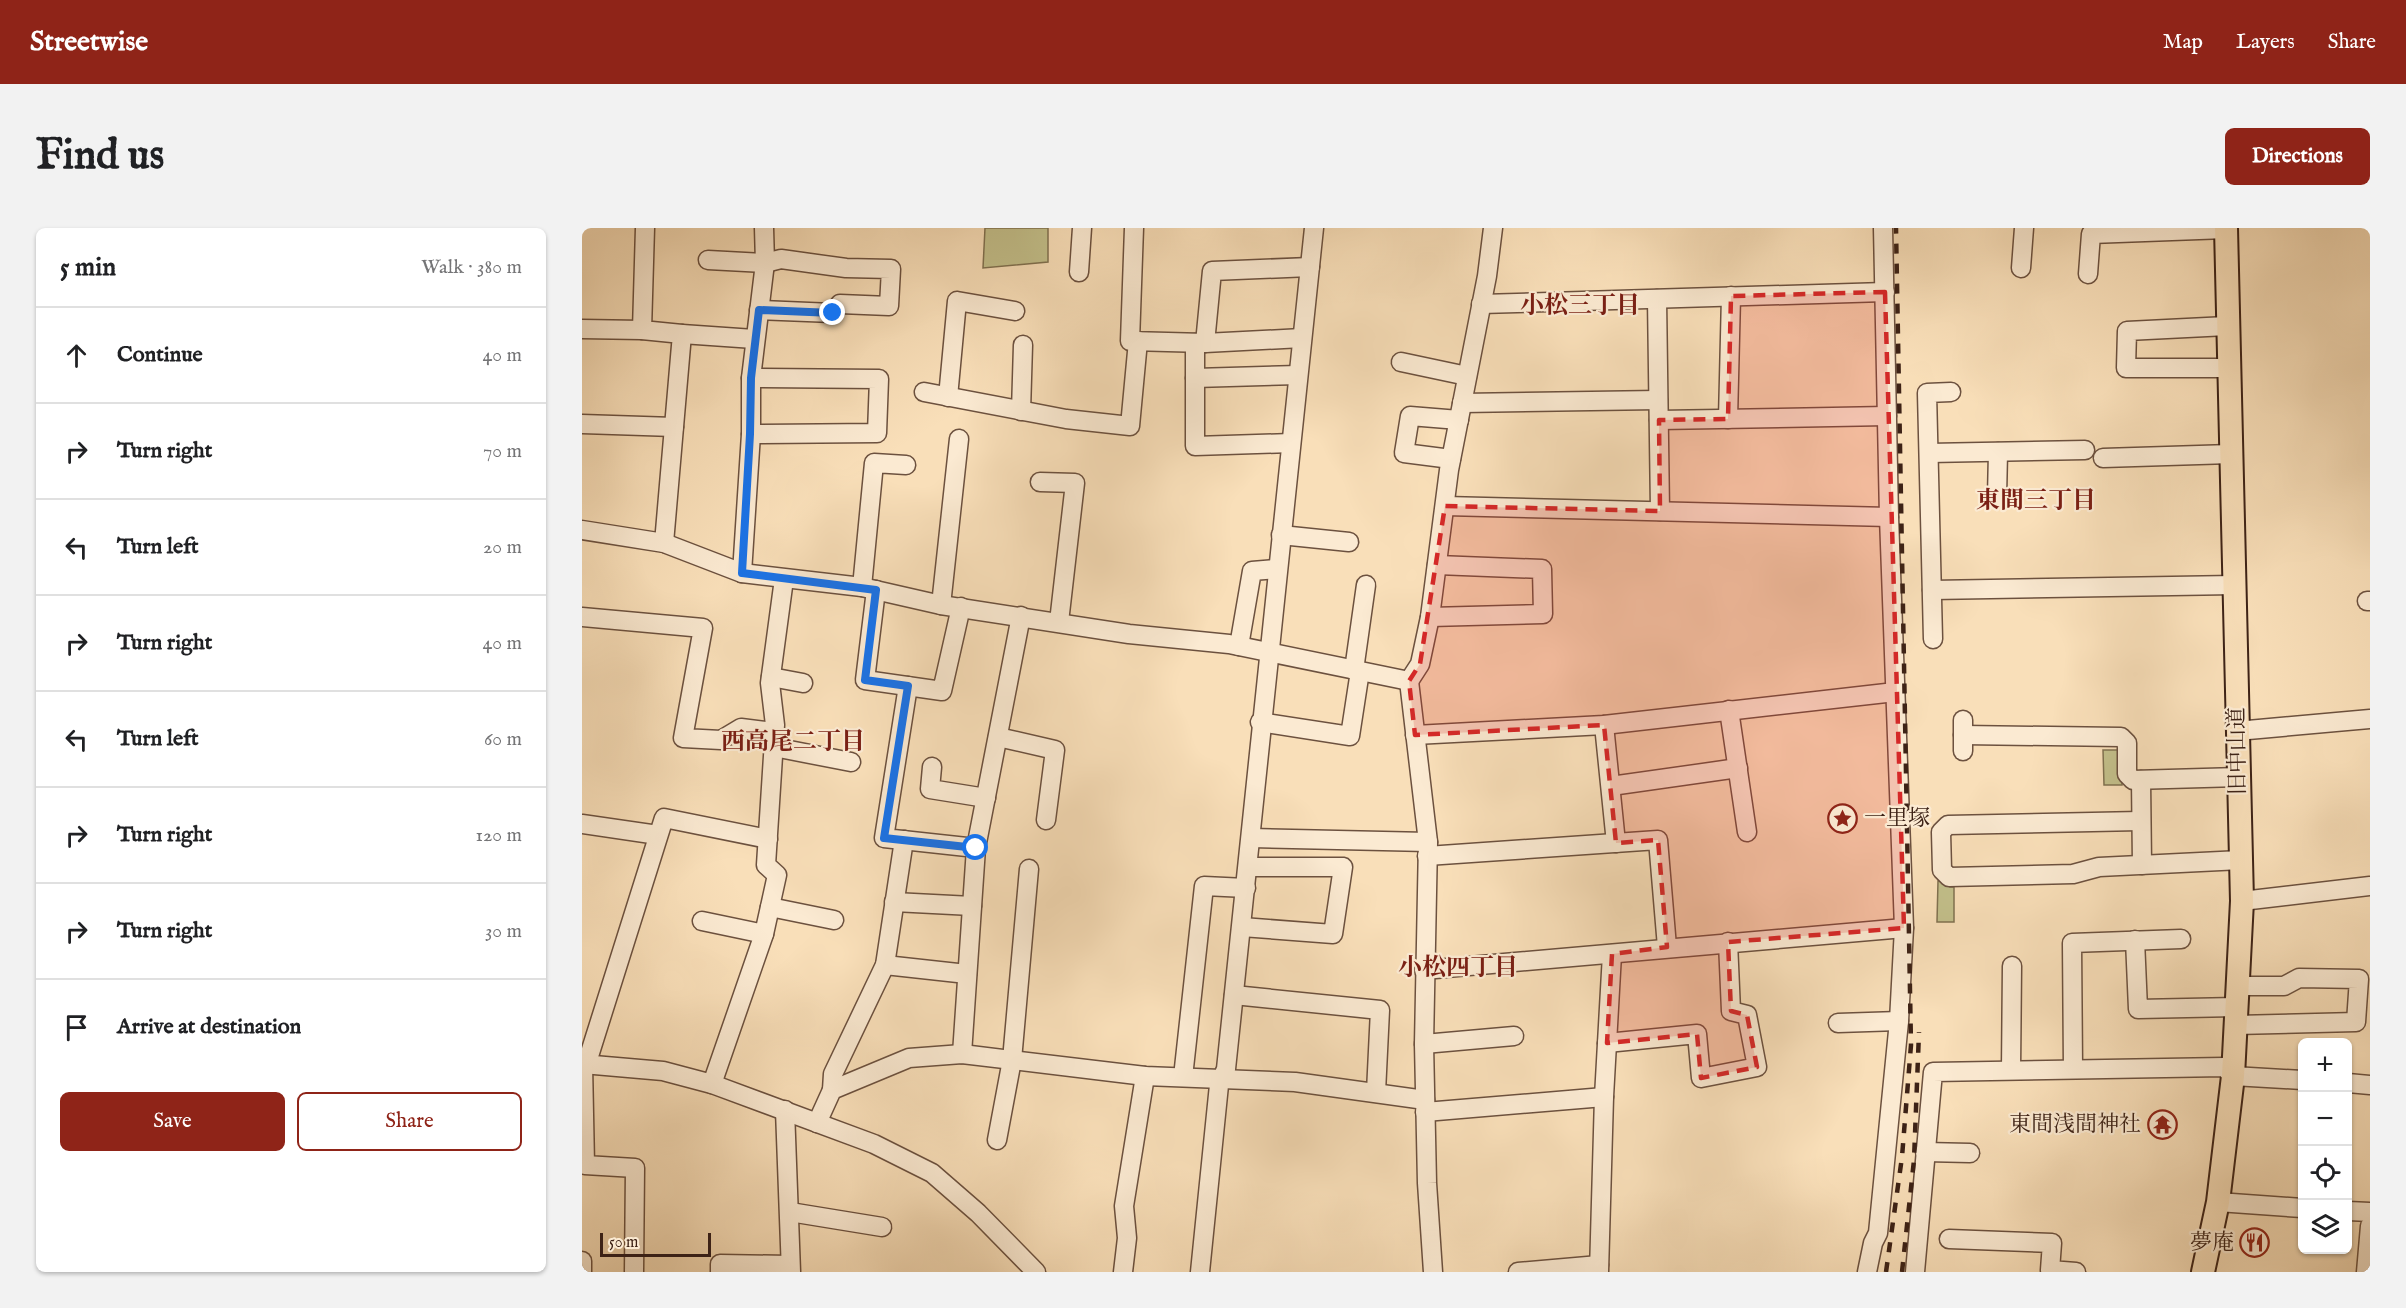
<!DOCTYPE html>
<html lang="en">
<head>
<meta charset="utf-8">
<style>
	:root { --surface:#fff; --page:#f2f2f2; --text:#202124; --muted:#757577; --line:#e0e0e0; --accent:#8f2418 }
	body { margin:0; font-family:"IM FELL English","Noto Serif JP",serif; background:var(--page); color:var(--text) }
	.controls { position:absolute; right:18px; bottom:18px; display:grid; overflow:hidden; border-radius:9px; box-shadow:0 2px 4px #0004 }
	.controls button { width:54px; height:54px; display:grid; place-items:center; padding:0; border:0; border-bottom:2px solid var(--line); background:var(--surface); color:var(--text); font:30px sans-serif }
	.scale { position:absolute; left:18px; bottom:15px; width:111px; box-sizing:border-box; padding-left:6px; border:3px solid #3d2216; border-top:0; font-size:16px; line-height:21px; white-space:nowrap; color:#3d2216; -webkit-text-stroke:4px #fbead2; paint-order:stroke }
	.stop { position:absolute; width:18px; height:18px; margin:-14px; border:4px solid #1a73e8; border-radius:50%; background:#fff }
	.stop.end { background:#1a73e8; border-color:#fff; box-shadow:0 2px 6px #0008 }
	.list { margin:0; padding:0; list-style:none }
	h2 { display:flex; justify-content:space-between; align-items:center; height:78px; margin:0; padding:0 24px; font-size:26px }
	h2 small { font-size:20px; font-weight:400; color:var(--muted) }
	.list li { display:grid; grid-template-columns:39px 1fr auto; gap:18px; align-items:center; box-sizing:border-box; height:96px; padding:0 24px; border-top:2px solid var(--line) }
	.list b { display:block; font-size:22px; white-space:nowrap }
	.list em { font-size:20px; font-style:normal; color:var(--muted) }
	.actions { display:flex; gap:12px; padding:18px 24px }
	.actions a { flex:1; padding:14px 0; border:2px solid var(--accent); border-radius:9px; text-align:center; font-size:21px; color:var(--accent) }
	.actions .main { background:var(--accent); color:#fff }
	.icon { flex:none; width:33px; height:33px; fill:none; stroke:currentColor; stroke-width:2; stroke-linecap:round; stroke-linejoin:round }
	.map { position:relative; flex:none; width:1788px; height:1044px; overflow:hidden; border-radius:9px }
	header { display:flex; align-items:center; gap:36px; box-sizing:border-box; height:84px; padding:0 30px; background:var(--accent); color:#fff }
	header strong { font-size:28px }
	nav { display:flex; gap:33px; margin-inline-start:auto; font-size:21px }
	.intro { display:flex; align-items:center; justify-content:space-between; box-sizing:border-box; height:144px; padding:0 36px }
	h1 { margin:0; font-size:42px }
	.button { padding:15px 27px; border-radius:9px; background:var(--accent); color:#fff; font-size:21px; font-weight:700 }
	main { display:flex; gap:36px; padding:0 36px }
	aside { flex:1; background:var(--surface); border-radius:9px; box-shadow:0 2px 4px #0004 }
	.map>svg:first-child { display:block }
	.green { fill:#c3c08b; stroke:#807150; stroke-width:1.5 }
	.lines { fill:none; stroke-linecap:round; stroke-linejoin:round }
	.minor-casing { stroke:#6c513f; stroke-width:21 }
	.major-casing { stroke:#3d2216; stroke-width:26 }
	.minor { stroke:#fbead2; stroke-width:18 }
	.major { stroke:#f9dfb9; stroke-width:22 }
	.rail { stroke:#3d2216; stroke-width:4.5; stroke-dasharray:10 10; stroke-linecap:butt }
	.route { stroke:#1a73e8; stroke-width:8 }
	.marked { fill:#d62828; fill-opacity:0.2; stroke:#d62828; stroke-width:4.5; stroke-dasharray:12 8; stroke-linejoin:round }
	.labels { text-anchor:middle; dominant-baseline:central; stroke-width:4.5; stroke-linejoin:round; paint-order:stroke }
	.street-label { font-size:22px; fill:#3d2216; stroke:#fbead2 }
	.poi-label { font-size:22px; fill:#3d2216; stroke:#fbead2; text-anchor:end }
	.neighbourhood-label { font-size:24px; font-weight:bold; fill:#7a1f14; stroke:#fbead2 }
</style>
</head>
<body>
<header>
<strong>Streetwise</strong>
<nav><a>Map</a><a>Layers</a><a>Share</a></nav>
</header>
<div class="intro"><h1>Find us</h1><a class="button">Directions</a></div>
<main>
<aside>
<h2>5 min<small>Walk · 380 m</small></h2>
<ul class="list">
<li><svg class="icon" aria-label="ahead" viewBox="0 0 24 24"><path d="M12 20V5M6 11l6-6 6 6"/></svg><div><b>Continue</b></div><em>40 m</em></li>
<li><svg class="icon" aria-label="right" viewBox="0 0 24 24"><path d="M7 20v-9h11M14 6l5 5-5 5"/></svg><div><b>Turn right</b></div><em>70 m</em></li>
<li><svg class="icon" aria-label="left" viewBox="0 0 24 24"><path d="M17 20v-9H6M10 6l-5 5 5 5"/></svg><div><b>Turn left</b></div><em>20 m</em></li>
<li><svg class="icon" aria-label="right" viewBox="0 0 24 24"><path d="M7 20v-9h11M14 6l5 5-5 5"/></svg><div><b>Turn right</b></div><em>40 m</em></li>
<li><svg class="icon" aria-label="left" viewBox="0 0 24 24"><path d="M17 20v-9H6M10 6l-5 5 5 5"/></svg><div><b>Turn left</b></div><em>60 m</em></li>
<li><svg class="icon" aria-label="right" viewBox="0 0 24 24"><path d="M7 20v-9h11M14 6l5 5-5 5"/></svg><div><b>Turn right</b></div><em>120 m</em></li>
<li><svg class="icon" aria-label="right" viewBox="0 0 24 24"><path d="M7 20v-9h11M14 6l5 5-5 5"/></svg><div><b>Turn right</b></div><em>30 m</em></li>
<li><svg class="icon" aria-label="arrive" viewBox="0 0 24 24"><path d="M6 21V4h12l-3 4 3 4H6"/></svg><div><b>Arrive at destination</b></div></li>
</ul>
<div class="actions"><a class="main">Save</a><a>Share</a></div>
</aside>
<div class="map">
<svg width="1788" height="1044" viewBox="0 0 1788 1044">
	<rect width="100%" height="100%" fill="#f9dfb9"/>
	<filter id="stains"><feTurbulence type="fractalNoise" baseFrequency=".00333" numOctaves="4"/><feColorMatrix values="0 0 0 0 .2 0 0 0 0 .09 0 0 0 0 .02 0 0 0 .5 -.17"/></filter>
	<radialGradient id="worn" r=".72"><stop offset=".6" stop-color="#630" stop-opacity="0"/><stop offset="1" stop-color="#630" stop-opacity=".3"/></radialGradient>
	<g class="green">
		<path d="M403 0H466V34L401 40Z"/>
		<path d="M1521 522H1540V557H1522Z"/>
		<path d="M1356 653H1368V659H1372V694H1355Z"/>
	</g>
	<g class="lines">
		<defs>
			<g id="minor">
				<path d="M63 0 60 102 100 106 82 315"/>
				<path d="M552 0 548 113 623 115 720 110"/>
				<path d="M126 32 183 35 199 31 264 40 309 41 307 78 258 76 251 85 177 82"/>
				<path d="M1439 40 1442 0"/>
				<path d="M497 44 500 0"/>
				<path d="M1506 46 1509 6 1644 1"/>
				<path d="M1075 71 1078 283"/>
				<path d="M899 76 1303 64"/>
				<path d="M1645 98 1545 103 1544 140H1647"/>
				<path d="M0 101 60 102"/>
				<path d="M100 106 172 111"/>
				<path d="M613 115V218L709 215"/>
				<path d="M623 115 630 43 728 39"/>
				<path d="M819 134 885 148"/>
				<path d="M613 150 716 147"/>
				<path d="M342 164 484 191 548 198 556 113"/>
				<path d="M366 169 375 73 433 83"/>
				<path d="M880 175 1076 172"/>
				<path d="M439 183 441 117"/>
				<path d="M1146 191 1149 68"/>
				<path d="M1077 192 1305 188"/>
				<path d="M0 196 92 199"/>
				<path d="M169 206 295 205 297 151 169 150"/>
				<path d="M1347 225 1503 222"/>
				<path d="M1521 230 1649 226"/>
				<path d="M869 231 822 225 828 188 877 192"/>
				<path d="M458 254 493 255 477 394"/>
				<path d="M1415 269 1416 224"/>
				<path d="M863 278 1307 289"/>
				<path d="M0 302 82 315 160 345 280 359 359 377 547 406 647 416 827 453"/>
				<path d="M699 307 767 314"/>
				<path d="M160 345 169 206V150L183 35 182 0"/>
				<path d="M280 359 292 235 324 237"/>
				<path d="M294 362 283 452 360 463 379 379"/>
				<path d="M1350 362 1652 357"/>
				<path d="M1785 373H1788"/>
				<path d="M359 377 377 211"/>
				<path d="M0 389 121 400 101 510 139 512 159 500 193 504"/>
				<path d="M848 389 961 386 960 341 855 337"/>
				<path d="M1351 411 1345 165 1369 164"/>
				<path d="M657 418 670 343 695 341"/>
				<path d="M772 442 784 357"/>
				<path d="M189 449 221 455"/>
				<path d="M827 453 846 614 842 816 845 955 851 1044"/>
				<path d="M827 453 838 436 848 389 867 242 905 48 911 0"/>
				<path d="M326 458 302 610 394 620"/>
				<path d="M1147 482 1165 604"/>
				<path d="M678 494 768 508 778 443"/>
				<path d="M1022 497 1034 615"/>
				<path d="M1655 503 1788 491"/>
				<path d="M833 507 1022 497 1313 464"/>
				<path d="M1381 507 1539 509 1545 515V546L1551 552 1657 549"/>
				<path d="M416 509 473 522 464 592"/>
				<path d="M192 519 269 534"/>
				<path d="M1381 523V492"/>
				<path d="M350 539 348 561 404 570"/>
				<path d="M1559 552 1560 637"/>
				<path d="M1029 558 1156 540"/>
				<path d="M1558 593 1366 597 1359 604 1360 642 1367 649 1491 646 1517 639 1659 632"/>
				<path d="M0 596 76 607"/>
				<path d="M670 610 846 614"/>
				<path d="M845 628 1076 612 1085 719"/>
				<path d="M1660 673 1788 658"/>
				<path d="M312 674 390 678"/>
				<path d="M188 679 252 692"/>
				<path d="M120 693 182 706"/>
				<path d="M660 699 751 706 761 639H667"/>
				<path d="M1553 712 1556 781 1654 779"/>
				<path d="M303 737 385 746"/>
				<path d="M842 742 1322 700"/>
				<path d="M652 767 798 782 794 864"/>
				<path d="M1256 795 1317 793"/>
				<path d="M1654 797 1774 794 1777 751 1717 750 1702 758H1656"/>
				<path d="M1025 815 1115 806 1119 850 1175 839 1165 787 1149 783 1146 714"/>
				<path d="M842 816 932 808"/>
				<path d="M380 826 394 620 439 388"/>
				<path d="M7 828 82 590 186 611"/>
				<path d="M0 836 81 843 130 856 292 916 350 945 396 985 454 1044"/>
				<path d="M1 836 3 937 53 940 52 1044"/>
				<path d="M1491 840 1490 715 1599 711"/>
				<path d="M1429 842 1430 738"/>
				<path d="M601 849 622 658 664 660"/>
				<path d="M1766 855 1788 857"/>
				<path d="M130 856 182 706 195 647 184 637 193 497 188 455 202 351"/>
				<path d="M250 862 251 846 303 737 322 612"/>
				<path d="M203 882 209 1044"/>
				<path d="M843 884 1022 869"/>
				<path d="M235 895 250 862 327 830 380 826 563 848 713 854 843 872"/>
				<path d="M415 912 430 832 447 641"/>
				<path d="M1343 924 1388 925"/>
				<path d="M1636 974 1720 980"/>
				<path d="M1766 983 1788 984"/>
				<path d="M208 984 300 999"/>
				<path d="M1367 1011 1470 1015 1468 1042 1494 1044"/>
				<path d="M0 1033V1044"/>
				<path d="M138 1044V1036L208 1037"/>
				<path d="M541 1044 545 1010 542 978 563 848"/>
				<path d="M618 1044 637 857 644 841 732 0"/>
				<path d="M936 1044 1017 1037"/>
				<path d="M1017 1044 1022 869 1030 726"/>
				<path d="M1285 1044 1291 1015 1296 1005 1317 793 1322 700 1307 289 1301 0"/>
				<path d="M1333 1044 1351 844 1642 839 1651 848 1720 852"/>
				<path d="M1784 1044 1788 998"/>
			</g>
			<path id="major" d="M1621 1044 1636 974 1651 848 1660 673 1644 0"/>
		</defs>
		<use href="#minor" class="minor-casing"/>
		<use href="#major" class="major-casing"/>
		<use href="#minor" class="minor"/>
		<use href="#major" class="major"/>
		<g class="rail">
			<path d="M1304 1044 1320 929 1329 817 1314 0"/>
			<path d="M1320 1044 1332 932 1337 804"/>
		</g>
	</g>
	<g class="lines">
		<path class="route" d="M251 85 177 82 169 150 168 206 160 345 294 362 283 452 326 458 302 610 394 620"/>
	</g>
	<path class="marked" d="M1303 64 1322 700 1146 714 1149 783 1165 787 1175 839 1119 850 1115 806 1025 815 1030 726 1085 719 1076 612 1034 615 1022 497 833 507 827 453 838 436 863 278 1078 283 1077 192 1146 191 1149 68Z"/>
	<defs>
		<symbol id="sight-ring" viewBox="-11 -11 22 22"><circle r="9.5" fill="#fbead2" stroke="#8f2418" stroke-width="1.5"/><path d="M0-6L1.8-2.2L6-1.7L2.9 1.2L3.7 5.4L0 3.3L-3.7 5.4L-2.9 1.2L-6-1.7L-1.8-2.2Z" fill="#8f2418"/></symbol>
		<symbol id="temple-ring" viewBox="-11 -11 22 22"><circle r="9.5" fill="#fbead2" stroke="#8f2418" stroke-width="1.5"/><path d="M0-6L5-2H3V0L6.5 2.5H4V6H1.5V3h-3V6H-4V2.5H-6.5L-3 0V-2H-5Z" fill="#8f2418"/></symbol>
		<symbol id="restaurant-ring" viewBox="-11 -11 22 22"><circle r="9.5" fill="#fbead2" stroke="#8f2418" stroke-width="1.5"/><path d="M-5-6h1v4h1v-4h1v4h1v-4h1v5L-1.5 .5V6h-2V.5L-5-1ZM5-6V6H3V1.5H1.5Q1.5-4 5-6Z" fill="#8f2418"/></symbol>
	</defs>
	<g fill-rule="evenodd">
		<use href="#sight-ring" x="1244" y="574" width="33" height="33"/>
		<use href="#temple-ring" x="1564" y="880" width="33" height="33"/>
		<use href="#restaurant-ring" x="1656" y="998" width="33" height="33"/>
	</g>
	<g class="labels">
		<g class="street-label">
			<text transform="translate(1656 523) rotate(-91)">旧中山道</text>
		</g>
		<g class="poi-label">
			<text x="1282" y="591" text-anchor="start">一里塚</text>
			<text x="1559" y="897">東間浅間神社</text>
			<text x="1652" y="1015">夢庵</text>
		</g>
		<g class="neighbourhood-label">
			<text x="998" y="78">小松三丁目</text>
			<text x="1454" y="273">東間三丁目</text>
			<text x="211" y="514">西高尾二丁目</text>
			<text x="876" y="740">小松四丁目</text>
		</g>
	</g>
	<rect width="100%" height="100%" filter="url(#stains)"/>
	<rect width="100%" height="100%" fill="url(#worn)"/>
</svg>
<div class="controls">
<button>+</button>
<button>−</button>
<button><svg class="icon" aria-label="locate" viewBox="0 0 24 24"><circle cx="12" cy="12" r="6"/><path d="M12 2v4M12 18v4M2 12h4M18 12h4"/></svg></button>
<button><svg class="icon" aria-label="layers" viewBox="0 0 24 24"><path d="M12 4l9 5-9 5-9-5zM3 14l9 5 9-5"/></svg></button>
</div>
<div class="scale">50 m</div>
<div class="stop" style="left:394px;top:620px"></div>
<div class="stop end" style="left:251px;top:85px"></div>
</div>
</main>
</body>
</html>
